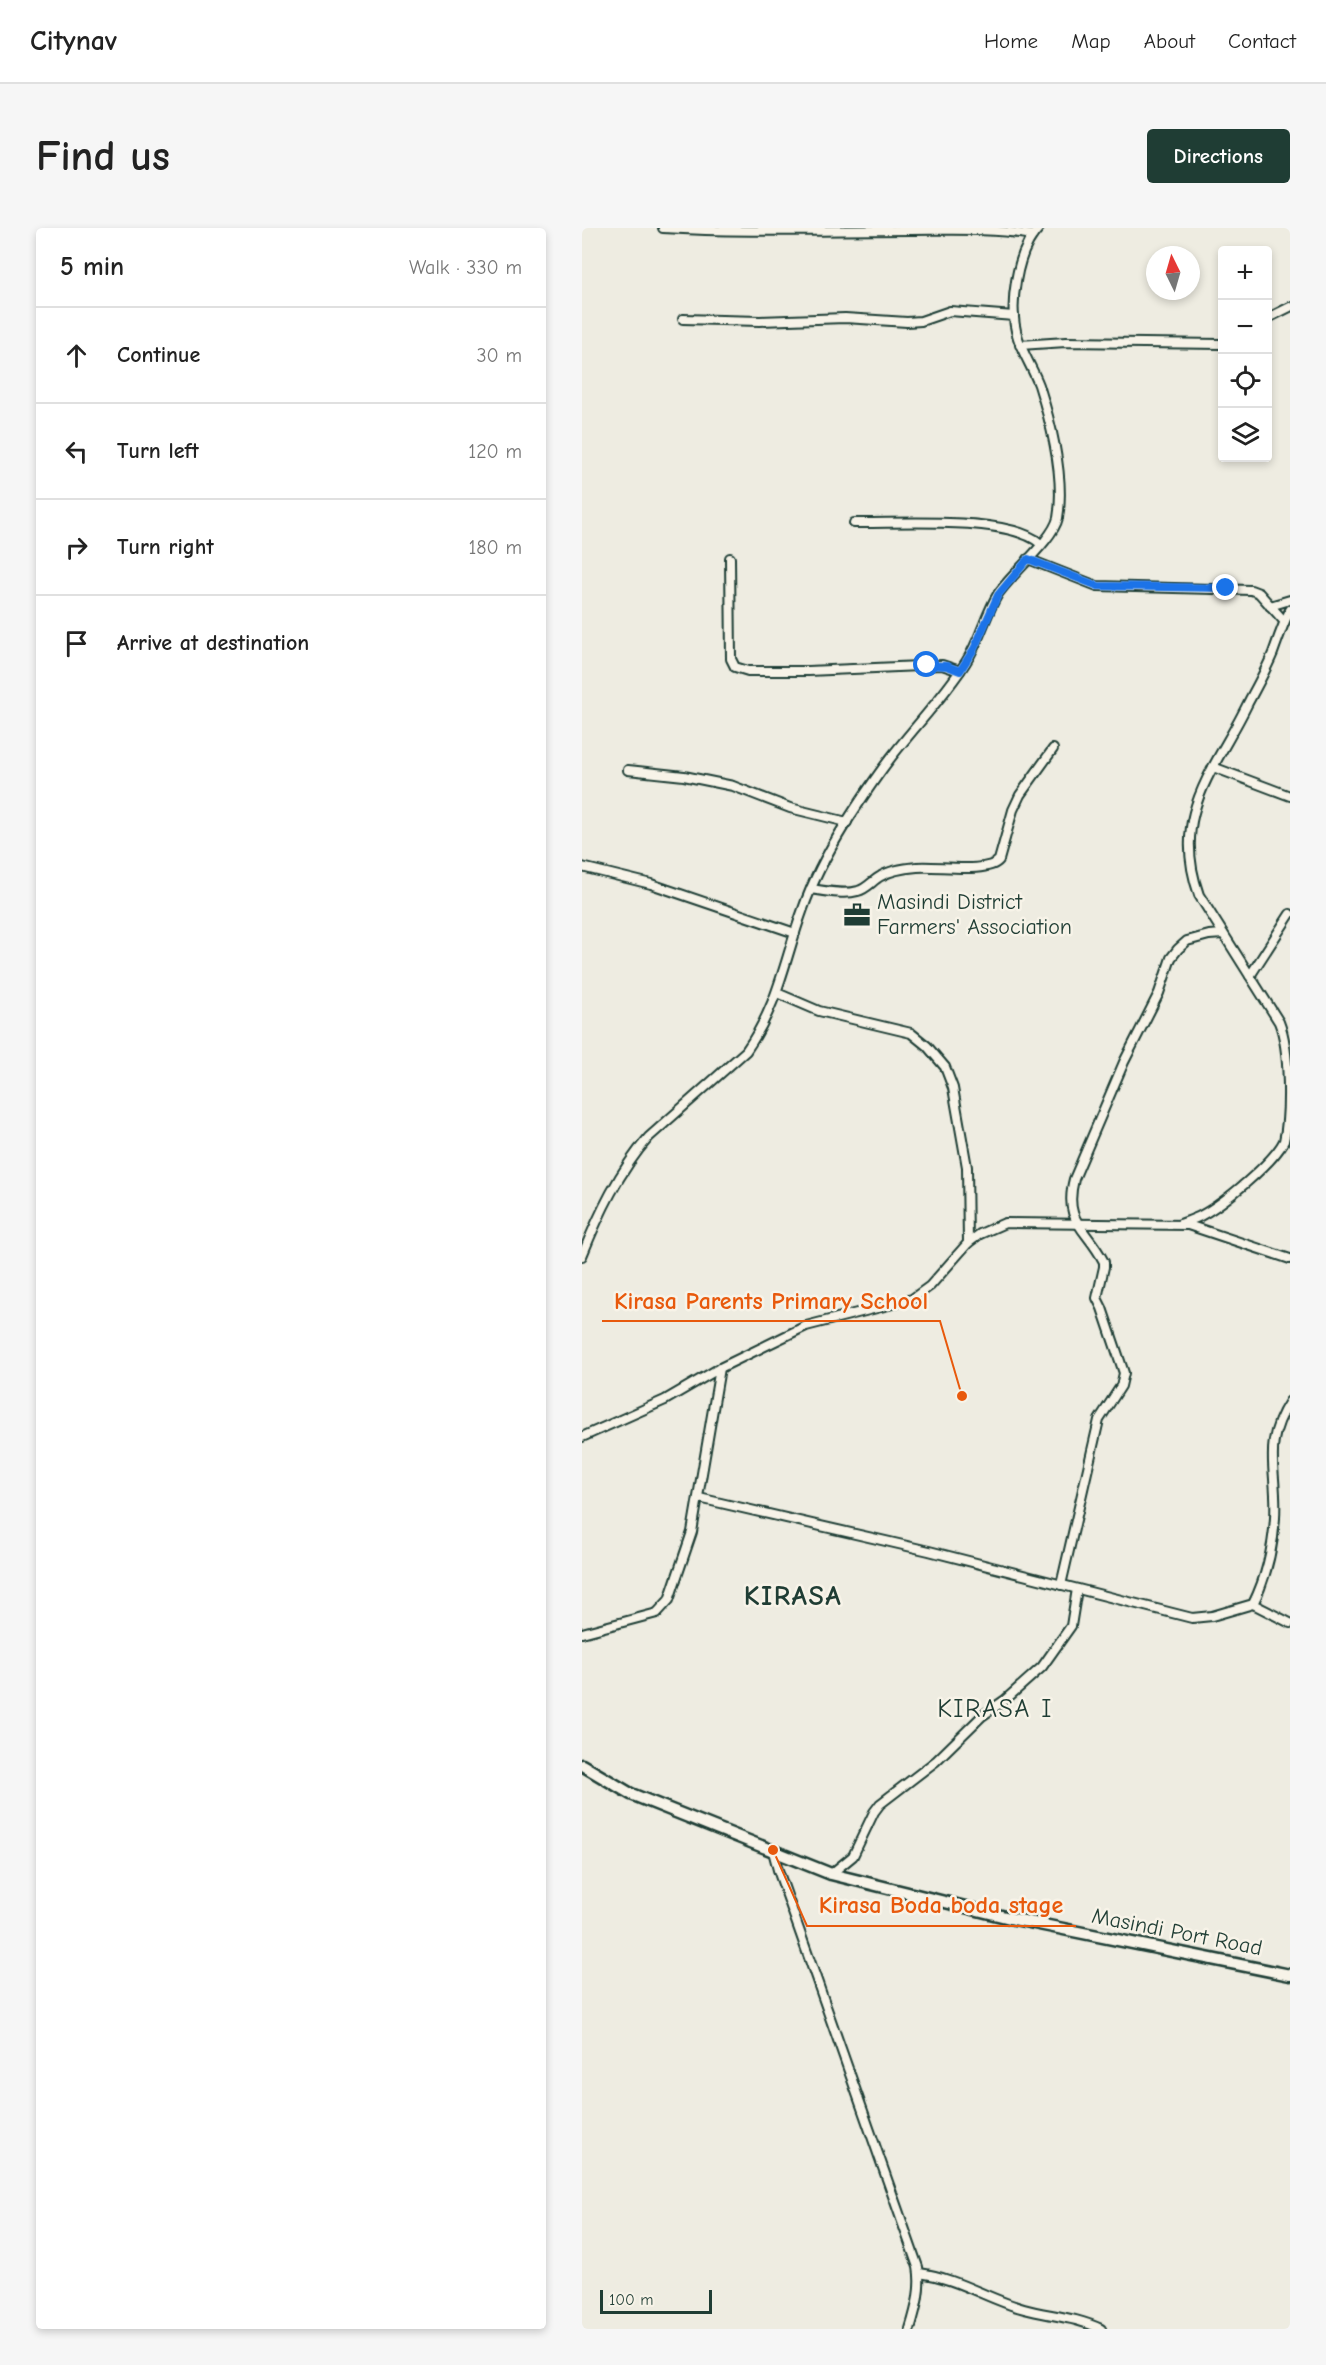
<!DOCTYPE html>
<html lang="en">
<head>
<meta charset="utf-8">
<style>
	:root { --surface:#fff; --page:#f6f6f6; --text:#222; --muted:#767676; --line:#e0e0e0; --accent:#1f3d34 }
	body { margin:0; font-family:"Comic Neue",sans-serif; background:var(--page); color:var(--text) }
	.controls { position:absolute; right:18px; top:18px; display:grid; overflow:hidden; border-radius:6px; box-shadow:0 3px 9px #0003 }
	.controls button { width:54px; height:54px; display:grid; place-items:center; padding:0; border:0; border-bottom:2px solid var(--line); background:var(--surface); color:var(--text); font:30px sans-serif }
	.compass { position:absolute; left:564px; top:18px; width:54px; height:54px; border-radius:50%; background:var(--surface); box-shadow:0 3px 9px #0003; rotate:355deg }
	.scale { position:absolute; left:18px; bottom:15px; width:112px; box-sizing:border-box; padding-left:6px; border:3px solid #1f3d34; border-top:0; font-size:16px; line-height:21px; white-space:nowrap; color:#1f3d34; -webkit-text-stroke:4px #f7f3e8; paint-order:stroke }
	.stop { position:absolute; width:18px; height:18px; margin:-14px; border:4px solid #1a73e8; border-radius:50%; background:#fff }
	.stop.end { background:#1a73e8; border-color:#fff; box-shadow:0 2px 6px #0008 }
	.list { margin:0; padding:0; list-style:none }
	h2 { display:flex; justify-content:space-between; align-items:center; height:78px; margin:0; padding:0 24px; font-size:26px }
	h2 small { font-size:20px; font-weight:400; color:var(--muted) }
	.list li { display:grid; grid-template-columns:39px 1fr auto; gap:18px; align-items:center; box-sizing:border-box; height:96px; padding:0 24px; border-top:2px solid var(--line) }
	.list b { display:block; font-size:22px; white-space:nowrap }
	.list em { font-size:20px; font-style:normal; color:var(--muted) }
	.icon { flex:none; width:33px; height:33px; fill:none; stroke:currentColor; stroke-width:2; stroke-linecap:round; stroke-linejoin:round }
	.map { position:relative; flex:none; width:708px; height:2101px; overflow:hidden; border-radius:6px }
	header { display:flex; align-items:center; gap:36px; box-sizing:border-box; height:84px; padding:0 30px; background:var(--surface); border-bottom:2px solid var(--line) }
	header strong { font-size:28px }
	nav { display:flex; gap:33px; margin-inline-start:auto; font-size:21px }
	.intro { display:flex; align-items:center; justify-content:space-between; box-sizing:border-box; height:144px; padding:0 36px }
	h1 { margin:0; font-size:42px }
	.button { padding:15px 27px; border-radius:6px; background:var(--accent); color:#fff; font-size:21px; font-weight:700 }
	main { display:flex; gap:36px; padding:0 36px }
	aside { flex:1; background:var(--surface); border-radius:6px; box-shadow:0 3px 9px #0003 }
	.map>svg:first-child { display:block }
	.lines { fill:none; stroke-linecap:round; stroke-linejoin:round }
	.street-casing { stroke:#1f3d34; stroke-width:12 }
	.secondary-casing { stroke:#1f3d34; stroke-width:15 }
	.street { stroke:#f7f3e8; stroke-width:8 }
	.secondary { stroke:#f7f3e8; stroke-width:10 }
	.route { stroke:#1a73e8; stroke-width:8 }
	.labels { text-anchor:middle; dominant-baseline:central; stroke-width:5; stroke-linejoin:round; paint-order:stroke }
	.poi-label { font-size:22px; fill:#1f3d34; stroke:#f7f3e8; text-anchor:start }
	.street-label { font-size:22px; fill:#1f3d34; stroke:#f7f3e8 }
	.quarter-label { font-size:26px; letter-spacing:1.5px; fill:#1f3d34; stroke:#f7f3e8 }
	.district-label { font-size:28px; font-weight:bold; letter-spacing:1.5px; fill:#1f3d34; stroke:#f7f3e8 }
	.leader { fill:none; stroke:#e8590c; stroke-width:2 }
	.callout-dot { fill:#e8590c; stroke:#f7f3e8; stroke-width:2 }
	.callout-label { font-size:24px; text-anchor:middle; font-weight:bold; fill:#e8590c; stroke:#f7f3e8; stroke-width:5; stroke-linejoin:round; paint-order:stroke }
</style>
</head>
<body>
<header>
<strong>Citynav</strong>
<nav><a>Home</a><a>Map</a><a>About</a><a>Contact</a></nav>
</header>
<div class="intro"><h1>Find us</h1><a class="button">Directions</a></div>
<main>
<aside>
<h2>5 min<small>Walk · 330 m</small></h2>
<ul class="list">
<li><svg class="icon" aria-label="ahead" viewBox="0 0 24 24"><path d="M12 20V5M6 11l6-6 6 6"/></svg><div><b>Continue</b></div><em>30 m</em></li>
<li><svg class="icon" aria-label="left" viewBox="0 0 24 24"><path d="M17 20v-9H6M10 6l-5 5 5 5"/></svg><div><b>Turn left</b></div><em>120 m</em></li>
<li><svg class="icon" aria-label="right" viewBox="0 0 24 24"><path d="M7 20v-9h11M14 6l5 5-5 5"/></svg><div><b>Turn right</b></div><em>180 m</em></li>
<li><svg class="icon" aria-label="arrive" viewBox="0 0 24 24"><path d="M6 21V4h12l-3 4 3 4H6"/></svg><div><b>Arrive at destination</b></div></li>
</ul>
</aside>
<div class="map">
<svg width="708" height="2101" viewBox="0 0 708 2101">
	<rect width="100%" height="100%" fill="#eeece1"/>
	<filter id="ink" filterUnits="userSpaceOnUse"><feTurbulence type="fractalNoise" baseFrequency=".0167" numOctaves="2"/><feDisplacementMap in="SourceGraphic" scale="12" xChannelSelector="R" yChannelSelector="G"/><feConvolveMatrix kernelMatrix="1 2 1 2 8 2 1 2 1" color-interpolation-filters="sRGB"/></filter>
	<g filter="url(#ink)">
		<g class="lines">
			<defs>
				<g id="street">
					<path d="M81 0C163 5 245 2 328 2 369 2 409 0 451 7"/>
					<path d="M686 90 708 79"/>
					<path d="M101 91 178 93 263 90 325 94 339 93 368 83 432 88"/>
					<path d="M438 117 484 114 640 116"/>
					<path d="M272 295C316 296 427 287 459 316"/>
					<path d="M148 330 149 431 153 439 166 443H226L360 437 378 443"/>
					<path d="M446 331 515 358 669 362 677 365 702 393"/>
					<path d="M688 378 708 372"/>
					<path d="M631 539 708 568"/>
					<path d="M46 542 102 548 151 558 208 580 265 594"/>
					<path d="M0 639 69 656 213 705"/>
					<path d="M229 661C243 663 262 667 276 663 285 661 291 652 299 648 309 642 324 640 335 639 354 637 406 646 417 632L431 582 438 567 471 521"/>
					<path d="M668 748 708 686"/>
					<path d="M195 765 237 783 329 805 345 818 363 839 371 860 385 939 386 1015"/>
					<path d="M598 996C606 993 613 991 620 987 642 975 691 935 702 913 708 886 708 821 697 794L617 667C588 585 633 543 666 475 675 458 684 442 691 425 696 411 701 396 708 382"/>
					<path d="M0 1028C17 986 37 943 67 909L164 823C197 776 202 733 221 681 231 652 246 624 262 598 276 576 291 553 307 532 332 499 362 469 384 434 398 413 403 387 416 366 430 345 471 312 476 290 483 250 469 195 457 157 451 141 441 126 436 110 426 80 434 23 457 0"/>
					<path d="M0 1209 83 1172 138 1140 224 1098 330 1071 348 1058 386 1015 398 1006 423 995 606 997 708 1031"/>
					<path d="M117 1270 347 1323 610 1390 630 1388 671 1376C684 1350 691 1319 693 1290 696 1242 679 1218 708 1173"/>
					<path d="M479 1357 517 1192 539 1158 542 1145 520 1080 515 1070 522 1039V1034C504 999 481 995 492 951L542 834 577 765 589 730 596 721 605 713 627 707 641 706"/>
					<path d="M671 1376 708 1395"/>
					<path d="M0 1405 75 1385 87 1372 110 1304 138 1140"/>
					<path d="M191 1623 196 1642 336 2039C340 2060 334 2081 328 2101"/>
					<path d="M249 1646 271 1628 292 1584 298 1576 354 1533 400 1488 423 1472 460 1439 489 1398 495 1361"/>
					<path d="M337 2045C376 2050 405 2071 442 2081 468 2088 494 2089 519 2101"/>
				</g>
				<path id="secondary" d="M0 1537 49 1566 249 1646 432 1691 708 1747"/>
			</defs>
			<use href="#street" class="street-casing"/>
			<use href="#secondary" class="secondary-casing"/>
			<use href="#street" class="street"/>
			<use href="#secondary" class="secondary"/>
		</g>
	</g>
	<g class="lines" filter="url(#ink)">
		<path class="route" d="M345 437 365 438 378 443 392 421 416 367 446 331 516 358 644 360"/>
	</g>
	<defs>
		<symbol id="office-bare" viewBox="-9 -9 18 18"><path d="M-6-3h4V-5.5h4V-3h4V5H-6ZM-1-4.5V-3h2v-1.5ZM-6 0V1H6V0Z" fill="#1f3d34" stroke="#f7f3e8" stroke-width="2.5" paint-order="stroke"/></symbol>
	</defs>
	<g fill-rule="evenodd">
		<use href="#office-bare" x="256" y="668" width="38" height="38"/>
	</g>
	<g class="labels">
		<g class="poi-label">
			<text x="295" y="674">Masindi District<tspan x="295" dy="25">Farmers' Association</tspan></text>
		</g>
		<g class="street-label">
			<text transform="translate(595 1704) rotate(11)">Masindi Port Road</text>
		</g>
		<g class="quarter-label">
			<text x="413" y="1481">KIRASA I</text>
		</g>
		<g class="district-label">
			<text x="211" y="1368">KIRASA</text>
		</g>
	</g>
	<path class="leader" d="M380 1168L358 1093H20M191 1622L225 1698H494"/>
	<g class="callout-dot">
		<circle cx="380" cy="1168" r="6"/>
		<circle cx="191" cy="1622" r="6"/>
	</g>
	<g class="callout-label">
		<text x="189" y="1081">Kirasa Parents Primary School</text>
		<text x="359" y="1685">Kirasa Boda boda stage</text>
	</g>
</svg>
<div class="controls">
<button>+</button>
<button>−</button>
<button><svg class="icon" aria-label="locate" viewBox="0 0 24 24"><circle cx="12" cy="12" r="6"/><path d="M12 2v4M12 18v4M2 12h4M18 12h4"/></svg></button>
<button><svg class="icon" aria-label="layers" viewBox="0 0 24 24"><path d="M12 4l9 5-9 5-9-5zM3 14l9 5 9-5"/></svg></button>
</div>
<svg class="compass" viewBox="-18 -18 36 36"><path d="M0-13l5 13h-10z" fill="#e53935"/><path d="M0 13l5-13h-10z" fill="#767676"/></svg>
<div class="scale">100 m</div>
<div class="stop" style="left:345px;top:437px"></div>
<div class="stop end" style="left:644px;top:360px"></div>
</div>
</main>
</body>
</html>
